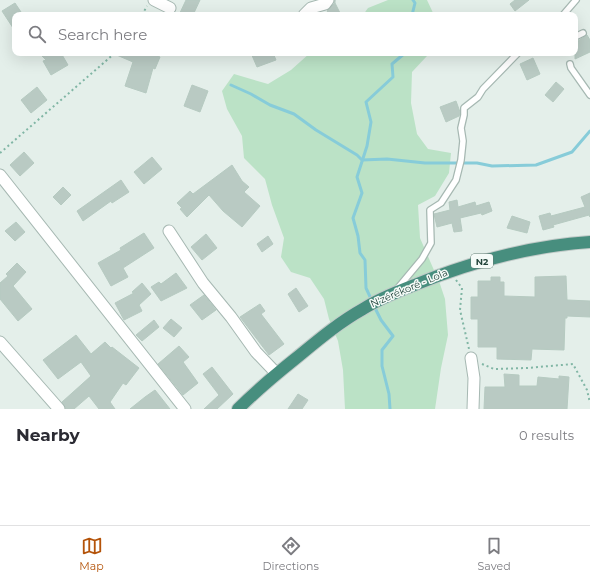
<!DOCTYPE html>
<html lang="en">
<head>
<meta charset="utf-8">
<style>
	:root { --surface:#fff; --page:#f2f2f3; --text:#2b2b33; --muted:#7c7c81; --line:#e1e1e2; --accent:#b45309 }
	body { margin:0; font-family:Montserrat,sans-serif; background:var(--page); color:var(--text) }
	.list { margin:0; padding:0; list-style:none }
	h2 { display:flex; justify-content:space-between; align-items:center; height:52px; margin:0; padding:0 16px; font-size:17px }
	h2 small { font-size:13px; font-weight:400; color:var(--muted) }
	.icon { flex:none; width:22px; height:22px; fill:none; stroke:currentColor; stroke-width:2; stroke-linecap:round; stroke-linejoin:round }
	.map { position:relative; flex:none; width:590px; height:409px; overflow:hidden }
	.search { position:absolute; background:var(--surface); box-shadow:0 4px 16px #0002; left:12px; right:12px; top:12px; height:44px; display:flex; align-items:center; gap:10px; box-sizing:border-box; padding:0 14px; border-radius:8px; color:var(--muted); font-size:15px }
	.sheet { height:116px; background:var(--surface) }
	nav { display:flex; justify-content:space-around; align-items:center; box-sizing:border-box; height:56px; border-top:1px solid var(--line); background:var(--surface); font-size:11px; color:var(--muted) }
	nav a { display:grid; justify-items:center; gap:2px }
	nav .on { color:var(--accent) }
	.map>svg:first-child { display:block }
	.green { fill:#bbe2c6 }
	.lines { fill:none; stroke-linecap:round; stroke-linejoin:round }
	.stream { stroke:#87ccd9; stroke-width:3 }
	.building { fill:#b9cac3; stroke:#b6cac1 }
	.service-casing { stroke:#a6b8b2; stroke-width:8 }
	.minor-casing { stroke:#a6b8b2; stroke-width:13 }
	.trunk-casing { stroke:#c1cac8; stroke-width:14 }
	.path { stroke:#81b6a5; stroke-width:2; stroke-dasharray:2 3; stroke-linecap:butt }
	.service { stroke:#fff; stroke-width:5.5 }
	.minor { stroke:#fff; stroke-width:11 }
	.trunk { stroke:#478e7e; stroke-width:12 }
	.labels { text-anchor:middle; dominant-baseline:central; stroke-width:3; stroke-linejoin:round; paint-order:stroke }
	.shield { fill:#f5fbf8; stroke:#617a73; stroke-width:1 }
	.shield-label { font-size:9px; font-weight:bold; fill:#21433a }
	.street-label { font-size:10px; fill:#21433a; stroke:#f5fbf8 }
</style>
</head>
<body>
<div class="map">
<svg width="590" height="409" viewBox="0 0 590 409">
	<rect width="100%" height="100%" fill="#e4efea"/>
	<g class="green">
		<path d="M388 0H427L434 15H363L368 8Z"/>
		<path d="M310 53H431L427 56 412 72 411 103 417 134 428 149 451 153 449 173 435 196 418 205 420 238 440 284 445 299 448 335 441 368 435 409H345L343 370 338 341 329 319 324 299 310 278 291 272 281 257 284 238 272 205 265 179 244 158 242 136 227 109 222 91 234 74 268 84 291 70Z"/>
	</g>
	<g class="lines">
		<g class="stream">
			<path d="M412 15 415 3 413 0"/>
			<path d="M231 85 251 94 270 105 294 114 316 130 357 155 362 160 387 159 425 163H477L492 166 536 165 572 152 590 131"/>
			<path d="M372 301 366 288 365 260 360 253 358 236 353 218 362 193 357 177 367 146 371 122 366 102 393 77 392 64 405 53"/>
			<path d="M374 306 381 320 393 336 382 350V366L389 394 390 409"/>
		</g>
	</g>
	<g class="building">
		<path d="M186 0H200L193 15H179Z"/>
		<path d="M335 0V3L341 15H330L327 11 334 4Z"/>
		<path d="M515 0H529L515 11 510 4Z"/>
		<path d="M15 3 23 15H15V31L2 11Z"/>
		<path d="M587 35 590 40V52L575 59V43Z"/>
		<path d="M39 53H61L68 65 51 75 43 61 46 60Z"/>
		<path d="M112 53H151L160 57 155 69 153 68 146 93 125 86 133 62Z"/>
		<path d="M251 53H273L276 60 257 67Z"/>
		<path d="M533 58 540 74 527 80 520 64Z"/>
		<path d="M556 82 564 89 553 102 545 95Z"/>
		<path d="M192 85 208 91 200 112 184 106Z"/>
		<path d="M37 87 47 100 31 113 21 100Z"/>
		<path d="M456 101 460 112 459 116 446 122 440 107Z"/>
		<path d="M24 152 34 163 20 176 10 165Z"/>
		<path d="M152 157 162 169 144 184 134 172Z"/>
		<path d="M232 165 242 181 249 187 244 192 260 206 242 227 223 211 209 195 187 217 180 209 182 208 177 203 190 191 193 194Z"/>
		<path d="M121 180 129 192 112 203 111 201 83 221 77 211Z"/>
		<path d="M63 187 71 195 61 205 53 197Z"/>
		<path d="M590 193V217L589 215 553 225 554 227 543 230 539 216 550 213 551 216 585 207 581 197Z"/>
		<path d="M457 200 458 207 475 202 476 206 489 202 492 211 482 215 481 213 460 218 462 231 454 232 452 223 437 227 434 214 450 210 449 202Z"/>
		<path d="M512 216 530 222 527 233 507 228Z"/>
		<path d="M16 222 25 232 15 241 5 231Z"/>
		<path d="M144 233 154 248 123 268 128 277 111 286 98 263 121 250 120 248Z"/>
		<path d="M206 234 217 248 202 260 191 247Z"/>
		<path d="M268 236 273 244 262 252 257 244Z"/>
		<path d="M17 263 26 272 13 286 32 309 18 321 0 299V283L8 276 6 274Z"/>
		<path d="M176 273 187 288 161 301 151 287 159 282 161 284Z"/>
		<path d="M566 276 567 300 590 301V317L567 316V318H565L564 350 532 349 531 360 497 359V347H478V319H471V297H478V281H491V277H500V282H504V296L535 297V277Z"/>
		<path d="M142 283 151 294 139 305 142 311 124 320 115 303 134 293 132 292Z"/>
		<path d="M296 288 308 306 299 312 288 294Z"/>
		<path d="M204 295 216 310 202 320 190 305Z"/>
		<path d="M260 304 265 311 261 314 284 344 269 355 240 317Z"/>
		<path d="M171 319 182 328 174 337 163 328Z"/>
		<path d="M154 320 159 327 142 341 136 335Z"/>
		<path d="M76 335 91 354 105 342 111 348 112 347 139 368 126 385 123 383 110 402 115 409H99L89 396 74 409H66L62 402 91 376 81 362 58 379 43 360Z"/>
		<path d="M179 346 189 357 183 362 198 383 183 395 158 364Z"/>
		<path d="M212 367 233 394 217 409H204L219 395 203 374Z"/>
		<path d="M504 374 519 375V386H537L538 377 559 379V376L569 377 567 409H484L485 387H505Z"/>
		<path d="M155 390 170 409H130L145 397Z"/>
		<path d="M298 394 308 400 302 409H288Z"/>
	</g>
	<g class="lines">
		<defs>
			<g id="service">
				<path d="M563 15 576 0"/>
				<path d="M575 37 583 33"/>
				<path d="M570 64 571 68 590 95"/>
				<path d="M397 289 422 259 431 243 430 210 441 203 456 180 461 160 463 141 461 128 464 115V108L478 97 483 89 518 53"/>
			</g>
			<g id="minor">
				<path d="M154 0 170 8"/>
				<path d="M304 15 311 8 325 4 328 0"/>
				<path d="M0 175 185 409"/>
				<path d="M169 231 203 283 231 317 256 352 277 374"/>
				<path d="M0 342 59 409"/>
				<path d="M471 358 474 378 473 409"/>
			</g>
			<path id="trunk" d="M238 409C256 391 275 375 295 359 317 341 338 323 363 309 380 298 399 291 417 284 474 261 529 246 590 242"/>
		</defs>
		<use href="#service" class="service-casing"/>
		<use href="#minor" class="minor-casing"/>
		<use href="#trunk" class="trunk-casing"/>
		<g class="path">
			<path d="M142 15 147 6"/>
			<path d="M0 153 115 53"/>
			<path d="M456 280 462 288 460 310 469 349"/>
			<path d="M482 364 494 369 527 368 573 364 587 390 590 403"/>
		</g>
		<use href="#service" class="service"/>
		<use href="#minor" class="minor"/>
		<use href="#trunk" class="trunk"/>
	</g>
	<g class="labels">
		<rect class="shield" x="471" y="254" width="22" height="14" rx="3"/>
		<g class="shield-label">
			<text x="482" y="261">N2</text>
		</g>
		<g class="street-label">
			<text transform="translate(409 288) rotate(-23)">N'zérékoré - Lola</text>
		</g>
	</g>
</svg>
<div class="search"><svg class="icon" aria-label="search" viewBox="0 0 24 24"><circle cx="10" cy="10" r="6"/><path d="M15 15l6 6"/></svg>Search here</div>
</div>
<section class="sheet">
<h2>Nearby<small>0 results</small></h2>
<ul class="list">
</ul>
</section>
<nav>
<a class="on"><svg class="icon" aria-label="map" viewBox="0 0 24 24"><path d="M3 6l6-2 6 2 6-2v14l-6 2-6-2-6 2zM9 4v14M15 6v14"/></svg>Map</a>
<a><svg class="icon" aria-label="directions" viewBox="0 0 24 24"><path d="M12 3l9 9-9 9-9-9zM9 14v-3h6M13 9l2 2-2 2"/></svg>Directions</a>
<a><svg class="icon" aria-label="saved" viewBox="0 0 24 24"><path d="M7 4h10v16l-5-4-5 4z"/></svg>Saved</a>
</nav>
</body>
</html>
